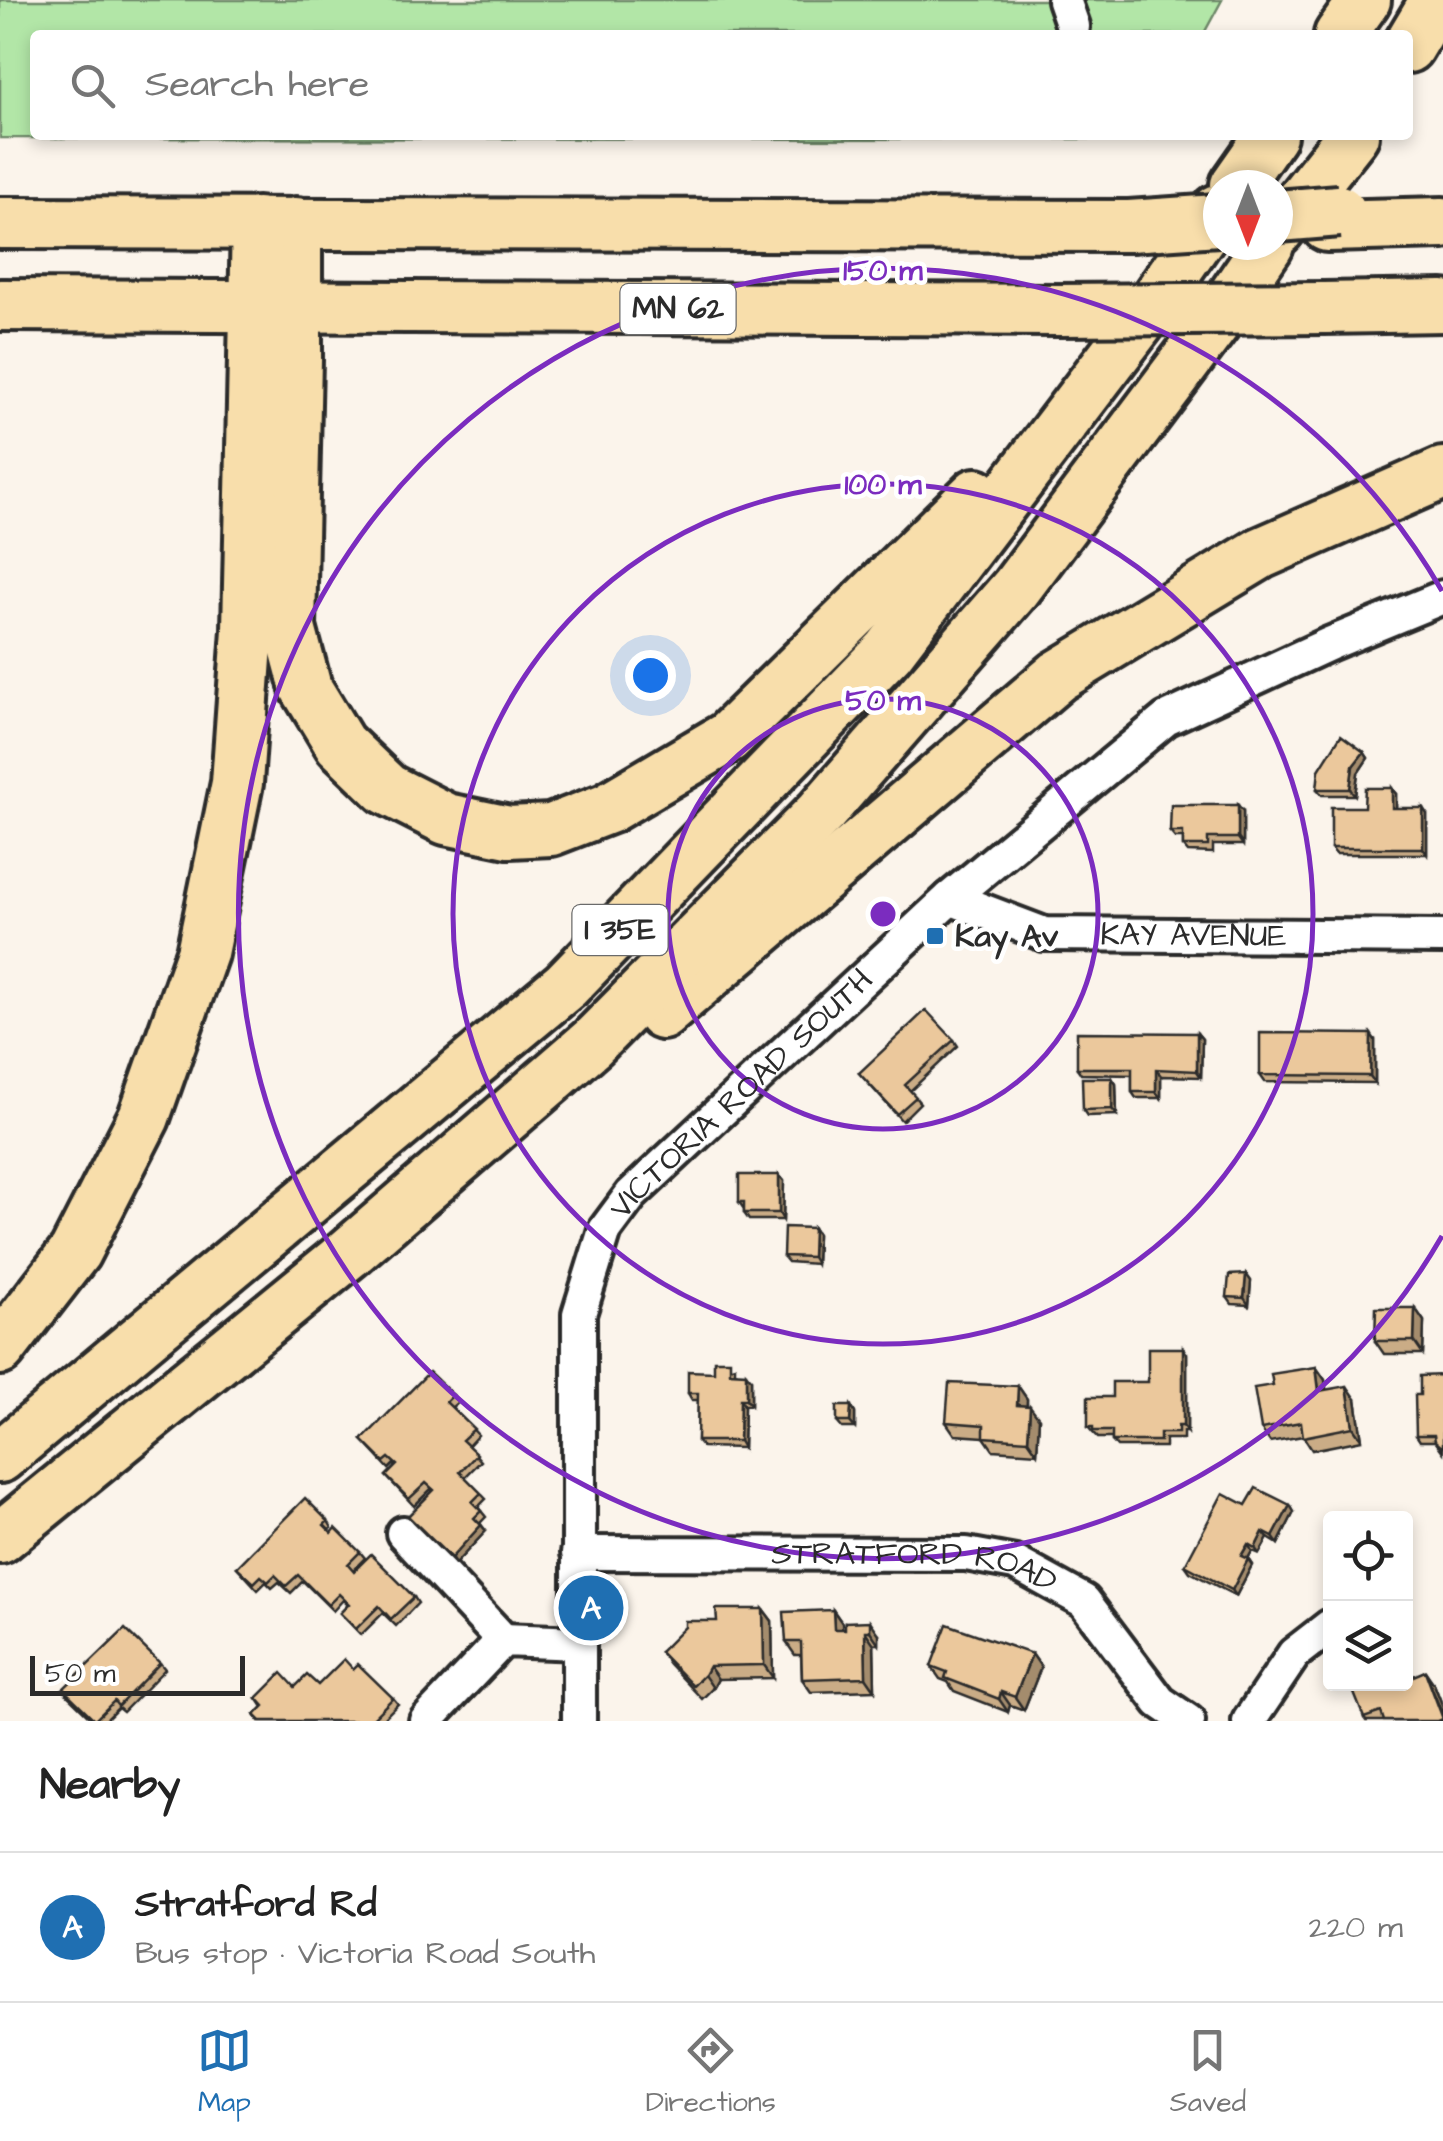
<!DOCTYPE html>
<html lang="en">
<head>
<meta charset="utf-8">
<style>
	:root { --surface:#fff; --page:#f2f2f2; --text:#222; --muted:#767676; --line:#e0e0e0; --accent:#1f6fb2 }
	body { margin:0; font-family:"Architects Daughter",sans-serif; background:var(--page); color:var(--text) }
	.controls { position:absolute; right:30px; bottom:30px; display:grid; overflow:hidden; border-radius:10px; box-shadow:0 5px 15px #0003 }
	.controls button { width:90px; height:90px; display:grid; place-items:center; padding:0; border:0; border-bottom:2px solid var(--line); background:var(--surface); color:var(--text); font:50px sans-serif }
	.compass { position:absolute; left:1203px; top:170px; width:90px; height:90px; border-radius:50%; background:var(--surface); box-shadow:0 5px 15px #0003; rotate:180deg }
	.scale { position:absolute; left:30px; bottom:25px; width:215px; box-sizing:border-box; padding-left:10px; border:5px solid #2b2b2b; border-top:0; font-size:28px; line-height:35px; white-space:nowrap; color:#2b2b2b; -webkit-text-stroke:8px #fff; paint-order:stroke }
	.you { position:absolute; left:650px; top:675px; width:35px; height:35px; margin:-25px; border:8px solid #fff; border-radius:50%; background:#1a73e8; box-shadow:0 0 0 15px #1a73e833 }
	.badge { display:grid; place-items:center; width:65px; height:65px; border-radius:50%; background:var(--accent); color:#fff; font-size:32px; font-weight:700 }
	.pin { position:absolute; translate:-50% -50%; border:5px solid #fff; box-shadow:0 2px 10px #0006 }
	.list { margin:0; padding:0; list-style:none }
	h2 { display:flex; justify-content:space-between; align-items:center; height:130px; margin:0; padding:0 40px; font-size:42px }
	h2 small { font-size:32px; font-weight:400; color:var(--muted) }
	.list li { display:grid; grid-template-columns:65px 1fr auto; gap:30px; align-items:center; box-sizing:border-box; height:150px; padding:0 40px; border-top:2px solid var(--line) }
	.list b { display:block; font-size:38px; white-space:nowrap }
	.list p { margin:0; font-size:32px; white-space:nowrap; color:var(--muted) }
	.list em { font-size:32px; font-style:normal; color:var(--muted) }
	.icon { flex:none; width:55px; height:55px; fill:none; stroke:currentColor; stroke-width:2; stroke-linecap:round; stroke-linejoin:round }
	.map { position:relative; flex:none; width:1443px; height:1721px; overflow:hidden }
	.search { position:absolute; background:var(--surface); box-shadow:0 5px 15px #0003; left:30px; right:30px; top:30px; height:110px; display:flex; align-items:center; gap:25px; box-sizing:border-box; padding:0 35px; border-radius:10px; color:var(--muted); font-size:38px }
	.sheet { height:280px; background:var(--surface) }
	nav { display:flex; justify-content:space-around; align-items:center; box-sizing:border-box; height:140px; border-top:2px solid var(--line); background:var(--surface); font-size:28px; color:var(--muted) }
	nav a { display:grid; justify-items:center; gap:5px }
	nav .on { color:var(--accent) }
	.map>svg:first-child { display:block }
	.green { fill:#b2e6a7; stroke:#6e8869; stroke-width:2.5 }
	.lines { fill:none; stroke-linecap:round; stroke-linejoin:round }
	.minor-casing { stroke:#2b2b2b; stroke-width:40 }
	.highway-casing { stroke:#2b2b2b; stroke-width:58 }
	.minor { stroke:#fff; stroke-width:32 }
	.highway { stroke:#f8deab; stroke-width:50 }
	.highway-bridge-casing { stroke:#2b2b2b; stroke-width:58; stroke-linecap:butt }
	.highway-bridge { stroke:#f8deab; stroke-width:50 }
	.wall { fill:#caac86; stroke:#2b2b2b; stroke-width:2.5 }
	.shaded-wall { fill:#a48c6d; stroke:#2b2b2b; stroke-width:2.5 }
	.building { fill:#ebc89c; stroke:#2b2b2b; stroke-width:2.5 }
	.ring { fill:none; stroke:#7b2cbf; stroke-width:5 }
	.poi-dot { fill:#1f6fb2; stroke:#fff; stroke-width:4 }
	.labels { text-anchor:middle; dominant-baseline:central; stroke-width:9; stroke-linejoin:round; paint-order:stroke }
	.shield { fill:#fff; stroke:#6b6b6b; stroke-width:2.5 }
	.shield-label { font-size:30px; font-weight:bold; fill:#2b2b2b }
	.street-label { font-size:32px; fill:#2b2b2b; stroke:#fff }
	.poi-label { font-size:32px; font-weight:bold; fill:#2b2b2b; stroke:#fff; text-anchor:start }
	.centre { fill:#7b2cbf; stroke:#fff; stroke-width:5 }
	.ring-label { font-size:30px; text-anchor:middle; font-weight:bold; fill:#7b2cbf; stroke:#fff; stroke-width:9; stroke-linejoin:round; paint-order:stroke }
</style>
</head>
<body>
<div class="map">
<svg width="1443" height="1721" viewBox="0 0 1443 1721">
	<rect width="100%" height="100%" fill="#fbf4eb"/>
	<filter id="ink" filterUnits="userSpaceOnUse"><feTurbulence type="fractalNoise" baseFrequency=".01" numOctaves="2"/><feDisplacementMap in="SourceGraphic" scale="20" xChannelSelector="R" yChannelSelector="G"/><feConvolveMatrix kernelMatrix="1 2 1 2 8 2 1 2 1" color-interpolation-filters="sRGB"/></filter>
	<g filter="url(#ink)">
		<path class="green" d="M0 0H1222L1203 35H35V135H1149L1147 139 0 138Z"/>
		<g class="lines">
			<defs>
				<g id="minor">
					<path d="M1064 0 1073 26 1072 35"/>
					<path id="s1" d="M950 898 1044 934 1443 937"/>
					<path d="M403 1533 503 1640"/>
					<path id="s2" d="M578 1553 966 1554 1015 1563 1084 1601 1160 1702 1188 1721"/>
					<path d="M426 1721 503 1640 579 1643"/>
					<path id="s3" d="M579 1721V1314L605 1230 631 1195 950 898 1166 719 1329 644 1443 597"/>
					<path d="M1249 1721 1294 1654 1330 1626"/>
				</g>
				<g id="highway">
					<path d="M1340 35 1365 0"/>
					<path d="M1408 47 1436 0"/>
					<path d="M1236 185 1271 135"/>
					<path d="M0 223 1129 226"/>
					<path d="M296 223V359L290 628 306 688 340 744 387 789 446 819 509 832 551 830 608 808 728 737 976 494"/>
					<path d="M1327 226 1443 223"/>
					<path d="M1278 230 1353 135"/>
					<path d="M0 305 1060 310"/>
					<path d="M1324 308 1443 306"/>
					<path d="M662 1014 1058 676 1261 553 1443 473"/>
					<path d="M0 1349 75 1252 144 1117 202 953 237 783 248 630 257 223"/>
					<path d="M0 1457 566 985 889 651 1147 312 1218 210"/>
					<path d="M0 1538 348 1254 592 1043 821 812 1016 588 1222 313 1268 245"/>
				</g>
			</defs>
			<use href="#minor" class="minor-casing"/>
			<use href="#highway" class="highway-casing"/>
			<use href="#minor" class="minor"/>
			<use href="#highway" class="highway"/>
			<defs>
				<g id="highway-bridge">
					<path d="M1278 216 1339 211"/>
					<path d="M1129 226 1218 220"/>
					<path d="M1060 310 1324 308"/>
				</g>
			</defs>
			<use href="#highway-bridge" class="highway-bridge-casing"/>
			<use href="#highway-bridge" class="highway-bridge"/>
		</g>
		<g class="wall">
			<path d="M1364 752 1368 758 1358 773 1355 795H1322L1317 789Z"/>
			<path d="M1396 794V808L1427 814V854H1336L1331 848 1364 807Z"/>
			<path d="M1243 811V845H1213V853L1188 852 1183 846V838H1175L1170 832Z"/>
			<path d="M1197 1033 1202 1039 1201 1077 1161 1076V1098H1136L1132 1092V1075L1081 1074 1077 1068Z"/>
			<path d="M954 1040 958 1046 910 1091 920 1103 902 1121 859 1073Z"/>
			<path d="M1375 1040V1083L1265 1082 1260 1075Z"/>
			<path d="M1112 1078 1116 1084 1117 1115 1087 1116 1083 1110Z"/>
			<path d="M779 1175 784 1181 783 1220H749L744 1213V1209L739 1202Z"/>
			<path d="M813 1228 817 1234 816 1264 788 1262 783 1256Z"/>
			<path d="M1246 1274 1251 1281 1249 1305 1232 1304 1227 1297Z"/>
			<path d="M1415 1308 1424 1321 1423 1354H1384L1375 1341Z"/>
			<path d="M1187 1354V1432H1183V1439H1165V1447H1117L1112 1441V1438H1098L1093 1433 1088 1427 1112 1397 1148 1382Z"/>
			<path d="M735 1366V1372L751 1379V1405H744L743 1448 702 1447 697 1441 698 1400H692L688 1393 714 1372Z"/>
			<path d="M1316 1367 1325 1380 1326 1390 1356 1399 1362 1440 1312 1450 1303 1436 1270 1442 1261 1429 1273 1385Z"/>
			<path d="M1443 1375V1452L1435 1441H1420L1416 1435 1420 1395Z"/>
			<path d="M1018 1386 1027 1399V1405L1039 1418 1037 1453 993 1450 984 1437 955 1435 946 1422Z"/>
			<path d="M453 1395 458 1402 452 1407 478 1435 468 1446 481 1461 465 1477 486 1499 478 1507 486 1517 480 1523 486 1531 455 1564 413 1522 408 1516 433 1491 431 1489 414 1506 386 1476 396 1466 394 1464 389 1469 362 1440Z"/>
			<path d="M851 1406 855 1413V1428H842L837 1422Z"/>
			<path d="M1246 1505H1290L1294 1512 1278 1544 1268 1538 1259 1554 1252 1551 1248 1559 1252 1565 1236 1596 1190 1572 1185 1565Z"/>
			<path d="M328 1521 332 1528 329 1530 360 1552 365 1558 353 1570 414 1597 418 1603 396 1626 383 1613 361 1635 340 1613 348 1605 343 1600 333 1611 303 1581 291 1593 279 1582 272 1588 266 1582 258 1590 237 1567Z"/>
			<path d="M763 1609 772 1621 773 1678 718 1679 713 1688 702 1699 669 1664 660 1652 717 1621Z"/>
			<path d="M833 1610 842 1623V1629H845V1622L879 1634V1644H874L875 1690 811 1692 802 1679 801 1655H795L786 1642Z"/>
			<path d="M1032 1654 1041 1667 1024 1710 1010 1705 1008 1712 954 1691 948 1682 940 1679 931 1666Z"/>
			<path d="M160 1663 165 1669 123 1712 118 1708 105 1721H94L68 1696 63 1689Z"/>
			<path d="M353 1669 393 1698 398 1704 381 1721H259L255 1715 263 1707 257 1698 295 1687 318 1685Z"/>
			<path d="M1425 1671 1434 1684 1443 1707V1721H1366L1364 1718 1406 1684Z"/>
		</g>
		<g class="shaded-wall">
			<path d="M1364 752 1368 758 1358 773 1355 795 1350 789 1353 766Z"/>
			<path d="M1392 788 1396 794V814L1392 808Z"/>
			<path d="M1238 805 1243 811V845L1238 838Z"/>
			<path d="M1423 808 1427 814V854L1423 848Z"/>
			<path d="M1197 1033 1202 1039 1201 1077 1197 1071Z"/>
			<path d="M1371 1034 1375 1040V1083L1370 1076Z"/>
			<path d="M1156 1069 1161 1076V1098L1156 1092Z"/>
			<path d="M1112 1078 1116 1084 1117 1115 1112 1109Z"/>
			<path d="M779 1175 784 1181 783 1220 779 1213Z"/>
			<path d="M813 1228 817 1234 816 1264 812 1257Z"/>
			<path d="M1246 1274 1251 1281 1249 1305 1244 1298Z"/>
			<path d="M1415 1308 1424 1321 1423 1354 1414 1341Z"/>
			<path d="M1183 1348 1187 1354V1432L1183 1426Z"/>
			<path d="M1316 1367 1325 1380 1328 1404 1319 1391Z"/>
			<path d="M746 1373 751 1379V1405L746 1399Z"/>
			<path d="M1018 1386 1027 1399 1026 1417 1017 1405Z"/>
			<path d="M1347 1386 1356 1399 1362 1440 1353 1427Z"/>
			<path d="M740 1399 744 1405 743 1448 739 1441Z"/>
			<path d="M851 1406 855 1413V1428L850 1422Z"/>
			<path d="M1030 1406 1039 1418 1037 1453 1028 1440Z"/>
			<path d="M1290 1505 1294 1512 1278 1544 1273 1537Z"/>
			<path d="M481 1525 486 1531 455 1564 451 1558Z"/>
			<path d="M1263 1532 1268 1538 1259 1554 1255 1548Z"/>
			<path d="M1248 1544 1252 1551 1246 1562 1241 1556Z"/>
			<path d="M1248 1559 1252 1565 1236 1596 1232 1590Z"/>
			<path d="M763 1609 772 1621 773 1678 764 1665Z"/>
			<path d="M833 1610 842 1623 843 1641 834 1629Z"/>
			<path d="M870 1621 879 1634V1644L870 1631Z"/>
			<path d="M865 1631 874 1644 875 1690 866 1677Z"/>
			<path d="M1032 1654 1041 1667 1024 1710 1015 1697Z"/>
			<path d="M709 1666 718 1679 713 1688 704 1675Z"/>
			<path d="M1425 1671 1434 1684 1443 1707V1716Z"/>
			<path d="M1001 1692 1010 1705 1008 1712 999 1699Z"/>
		</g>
		<g class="building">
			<path d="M1341 735 1364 752 1353 766 1350 789H1317L1319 770Z"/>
			<path d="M1365 788H1392V808H1423V848H1331V807H1364Z"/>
			<path d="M1171 805H1238V838H1208V846H1183V832H1170Z"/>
			<path d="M926 1010 954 1040 905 1085 916 1097 897 1114 859 1073Z"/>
			<path d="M1077 1032 1197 1033V1071L1156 1069V1092H1132V1068H1077Z"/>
			<path d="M1260 1033 1371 1034 1370 1076 1260 1075Z"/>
			<path d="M1082 1078H1112V1109L1083 1110Z"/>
			<path d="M739 1175H779V1213H744V1202H739Z"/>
			<path d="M784 1227 813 1228 812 1257 783 1256Z"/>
			<path d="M1246 1274 1244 1298 1227 1297 1229 1275Z"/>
			<path d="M1376 1308H1415L1414 1341H1375Z"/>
			<path d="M1148 1348H1183V1426H1178V1433H1160V1441H1112V1431H1093V1427H1088V1397H1112V1382H1148Z"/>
			<path d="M714 1360H730V1372L746 1373V1399H740L739 1441H697L698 1393H688V1371L714 1372Z"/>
			<path d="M1316 1367 1319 1391 1347 1386 1353 1427 1303 1437 1301 1422 1261 1429 1254 1388 1273 1385 1271 1374Z"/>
			<path d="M429 1372 453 1395 446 1402 474 1429 462 1440 477 1454 460 1472 481 1493 472 1502 481 1511 474 1518 481 1525 451 1558 408 1516 434 1490 426 1483 409 1499 386 1476 397 1465 389 1458 384 1462 362 1440Z"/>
			<path d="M1443 1375V1448L1435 1441 1434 1435H1416L1415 1395H1420V1376Z"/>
			<path d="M949 1383 1018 1386 1017 1405 1030 1406 1028 1440 984 1437V1425L946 1422Z"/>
			<path d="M837 1406H851L850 1422H837Z"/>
			<path d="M1256 1488 1290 1505 1273 1537 1263 1532 1255 1548 1248 1544 1241 1556 1248 1559 1232 1590 1185 1565 1223 1493 1246 1505Z"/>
			<path d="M305 1498 328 1521 324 1525 332 1533 336 1528 360 1552 348 1564 354 1571 371 1554 414 1597 391 1619 379 1606 356 1629 340 1613 349 1604 339 1594 328 1605 298 1575 286 1586 275 1575 268 1582 261 1576 254 1583 237 1567Z"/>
			<path d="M716 1609H763L764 1665 709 1666 704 1675 693 1686 660 1652 685 1627V1621H717Z"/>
			<path d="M833 1610 834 1629H845V1622L870 1621V1631H865L866 1677 802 1679 801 1642H786L784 1612Z"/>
			<path d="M947 1624 1032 1654 1015 1697 1001 1692 999 1699 945 1678 947 1672 931 1666Z"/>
			<path d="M125 1629 160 1663 118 1706 114 1701 95 1720 63 1689Z"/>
			<path d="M344 1659 353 1669 358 1664 393 1698 370 1721H261L255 1715 264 1706 257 1698 282 1673 295 1687 307 1675 318 1685Z"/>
			<path d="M1425 1671 1443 1719 1438 1721H1384L1381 1712 1364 1718 1352 1688 1362 1684H1406V1679Z"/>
		</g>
	</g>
	<g class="ring">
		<circle cx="883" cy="914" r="215"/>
		<circle cx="883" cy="914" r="430"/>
		<path d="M1442 1236A645 645 0 1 1 1442 591"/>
	</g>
	<rect class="poi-dot" x="925" y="926" width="20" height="20" rx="5"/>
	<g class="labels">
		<g class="shield">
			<rect x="620.5" y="284" width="115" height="50" rx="8"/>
			<rect x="572.5" y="905" width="95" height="50" rx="8"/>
		</g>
		<g class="shield-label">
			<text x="678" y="309">MN 62</text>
			<text x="620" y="930">I 35E</text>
		</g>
		<g class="street-label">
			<text stroke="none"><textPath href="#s1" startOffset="250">KAY AVENUE</textPath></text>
			<text stroke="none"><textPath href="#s3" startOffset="688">VICTORIA ROAD SOUTH</textPath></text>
			<text stroke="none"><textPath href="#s2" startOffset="338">STRATFORD ROAD</textPath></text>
		</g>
		<g class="poi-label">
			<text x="955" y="936">Kay Av</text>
		</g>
	</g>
	<circle cx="883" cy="914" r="15" class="centre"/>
	<g class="ring-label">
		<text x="883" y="280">150 m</text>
		<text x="883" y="494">100 m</text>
		<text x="883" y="710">50 m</text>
	</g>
</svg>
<div class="controls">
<button><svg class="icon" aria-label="locate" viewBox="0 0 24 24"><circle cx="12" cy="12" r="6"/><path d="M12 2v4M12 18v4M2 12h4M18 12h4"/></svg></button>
<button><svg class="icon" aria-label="layers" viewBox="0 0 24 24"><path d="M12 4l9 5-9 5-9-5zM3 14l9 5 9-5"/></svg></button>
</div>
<svg class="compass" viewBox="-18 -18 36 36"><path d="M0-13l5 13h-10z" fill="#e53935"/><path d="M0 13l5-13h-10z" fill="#767676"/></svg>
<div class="scale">50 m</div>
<div class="you"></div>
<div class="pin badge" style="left:591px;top:1608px">A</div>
<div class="search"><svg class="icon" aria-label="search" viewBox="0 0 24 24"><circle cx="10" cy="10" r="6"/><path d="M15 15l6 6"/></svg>Search here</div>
</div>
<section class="sheet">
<h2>Nearby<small></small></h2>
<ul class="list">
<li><span class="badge">A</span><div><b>Stratford Rd</b><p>Bus stop · Victoria Road South</p></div><em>220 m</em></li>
</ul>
</section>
<nav>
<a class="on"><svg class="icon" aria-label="map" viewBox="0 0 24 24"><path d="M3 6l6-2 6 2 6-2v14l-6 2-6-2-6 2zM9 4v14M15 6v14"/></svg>Map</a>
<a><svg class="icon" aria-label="directions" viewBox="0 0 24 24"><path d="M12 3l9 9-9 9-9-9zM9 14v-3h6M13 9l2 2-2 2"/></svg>Directions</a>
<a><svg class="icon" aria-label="saved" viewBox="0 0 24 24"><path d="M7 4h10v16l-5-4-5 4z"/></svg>Saved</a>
</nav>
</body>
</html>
